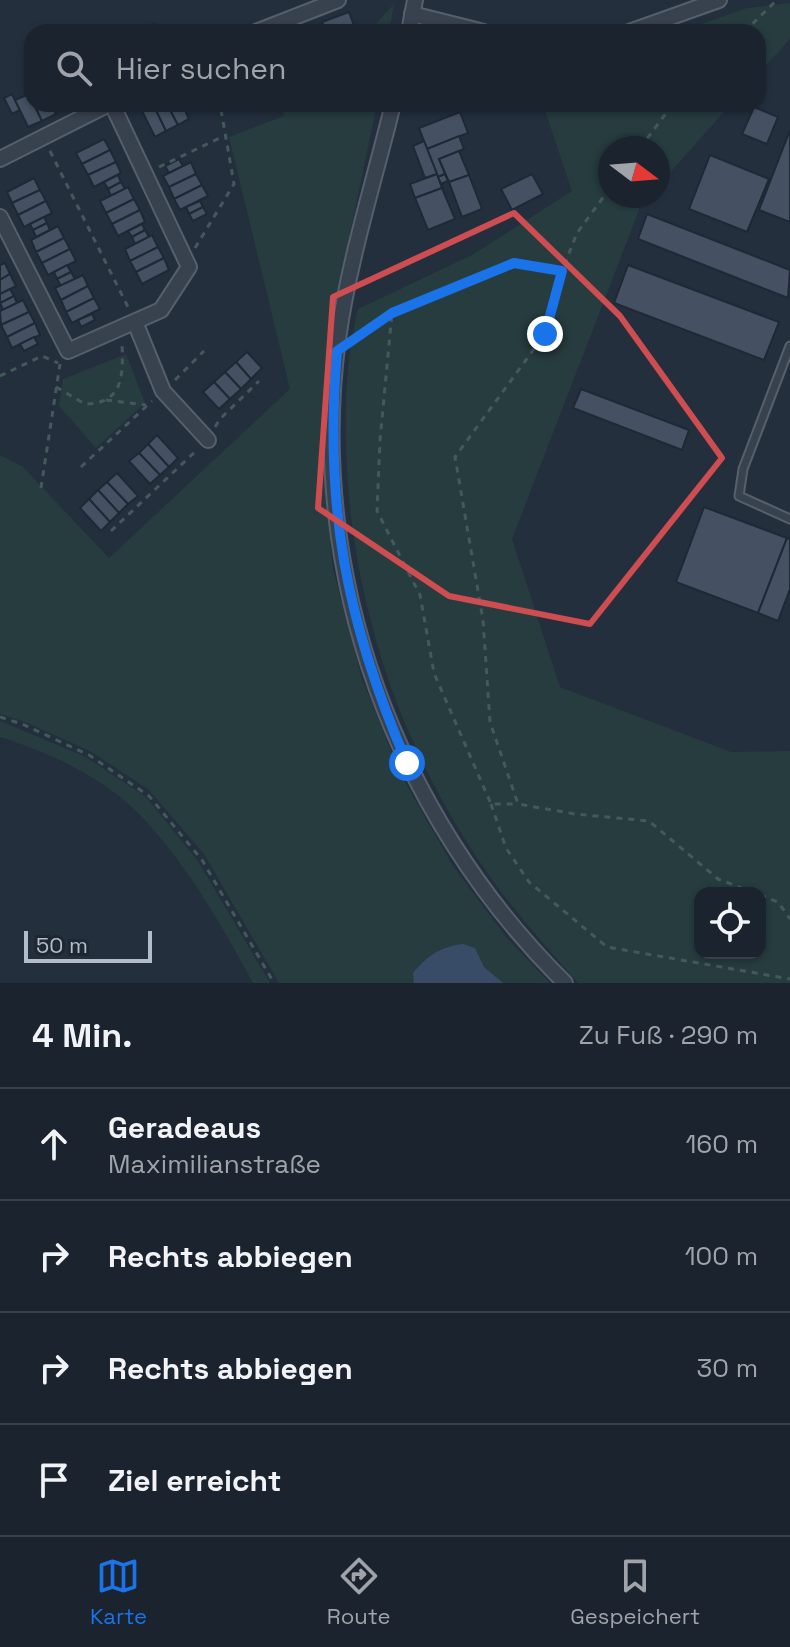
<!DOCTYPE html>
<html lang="de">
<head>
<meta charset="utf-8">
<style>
	:root { --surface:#1b232e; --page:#242b36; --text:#f1f3f6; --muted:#a0a4aa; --line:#39404a; --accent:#1a73e8 }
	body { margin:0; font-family:"Space Grotesk",sans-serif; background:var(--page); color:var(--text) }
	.controls { position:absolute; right:24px; bottom:24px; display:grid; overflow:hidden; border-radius:16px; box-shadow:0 2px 6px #0004 }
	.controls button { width:72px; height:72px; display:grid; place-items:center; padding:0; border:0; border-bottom:2px solid var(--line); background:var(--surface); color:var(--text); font:40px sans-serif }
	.compass { position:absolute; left:598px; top:136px; width:72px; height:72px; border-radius:50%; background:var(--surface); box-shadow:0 2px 6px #0004; rotate:106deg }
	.scale { position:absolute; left:24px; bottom:20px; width:128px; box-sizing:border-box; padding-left:8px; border:4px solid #b4bcc9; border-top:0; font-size:22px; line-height:28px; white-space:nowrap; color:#b4bcc9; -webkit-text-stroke:6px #1d2633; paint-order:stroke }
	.stop { position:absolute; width:24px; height:24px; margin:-18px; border:6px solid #1a73e8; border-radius:50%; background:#fff }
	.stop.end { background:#1a73e8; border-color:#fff; box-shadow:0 2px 8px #0008 }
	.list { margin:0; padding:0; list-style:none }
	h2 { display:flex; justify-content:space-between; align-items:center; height:104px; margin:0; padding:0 32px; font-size:34px }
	h2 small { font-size:26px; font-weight:400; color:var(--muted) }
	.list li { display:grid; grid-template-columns:52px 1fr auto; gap:24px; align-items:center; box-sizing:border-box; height:112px; padding:0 32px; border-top:2px solid var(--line) }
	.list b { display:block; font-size:30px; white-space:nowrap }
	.list p { margin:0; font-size:26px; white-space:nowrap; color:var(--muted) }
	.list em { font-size:26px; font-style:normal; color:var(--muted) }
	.icon { flex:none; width:44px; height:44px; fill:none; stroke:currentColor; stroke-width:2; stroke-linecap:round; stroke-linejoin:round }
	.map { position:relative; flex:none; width:790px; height:983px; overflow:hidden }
	.search { position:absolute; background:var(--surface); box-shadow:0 2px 6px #0004; left:24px; right:24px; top:24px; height:88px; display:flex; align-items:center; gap:20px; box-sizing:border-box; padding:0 28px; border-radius:24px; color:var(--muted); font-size:30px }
	.sheet { height:552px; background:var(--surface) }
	nav { display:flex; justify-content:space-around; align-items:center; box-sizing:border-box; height:112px; border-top:2px solid var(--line); background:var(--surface); font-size:22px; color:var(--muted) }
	nav a { display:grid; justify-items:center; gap:4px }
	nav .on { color:var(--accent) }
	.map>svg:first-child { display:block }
	.green { fill:#263c3f; fill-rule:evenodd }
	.water { fill:#394c67 }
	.building { fill:#455162; stroke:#1f2835; stroke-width:2 }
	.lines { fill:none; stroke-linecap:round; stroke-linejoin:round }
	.service-casing { stroke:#565f6c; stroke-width:11 }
	.minor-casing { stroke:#565f6c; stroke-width:18 }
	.path { stroke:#44595c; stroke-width:3; stroke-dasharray:6 6; stroke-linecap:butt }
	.service { stroke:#38414e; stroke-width:7 }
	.minor { stroke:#38414e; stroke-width:14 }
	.route { stroke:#1a73e8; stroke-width:10 }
	.marked { fill:none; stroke:#ce4d50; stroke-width:6; stroke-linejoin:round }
</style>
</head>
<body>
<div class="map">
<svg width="790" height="983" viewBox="0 0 790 983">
	<rect width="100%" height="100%" fill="#242f3e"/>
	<g class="green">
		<path d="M790 3V39L758 74V32H679L747 8Z"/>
		<path d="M394 4 389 32H357L375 25Z"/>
		<path d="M280 104H377L327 345 322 451 333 569 362 679 401 775 453 866 507 938 550 983H279L204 854 148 789 90 751 25 722 0 714V455L23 467 109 558 290 389 229 137 284 116Z"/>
		<path d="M543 104H731L658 186V148H610V196H649L641 205 512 539 560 687 731 752 790 751V983H578C550 951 521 919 496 885 410 767 359 629 348 484 344 426 344 366 358 309L472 255 572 191ZM700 893H760V953H700Z"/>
		<path d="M126 354 145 403 96 448 59 406 63 379Z"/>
		<path d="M0 721 86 757 146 797 198 861 270 983H253C220 922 184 859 135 810 100 776 46 751 0 737Z"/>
	</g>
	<path class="water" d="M463 944 475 948 484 967 503 983H414L413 973C428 955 440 947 463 944Z"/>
	<g class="building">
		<path d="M349 12 356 31 326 32 322 22Z"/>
		<path d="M153 24 157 32H147L145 28Z"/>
		<path d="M12 94 20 110 12 114 4 98Z"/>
		<path d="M29 94 42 121 28 127 15 100Z"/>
		<path d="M34 104H51L56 114 42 121Z"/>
		<path d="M153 104 166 131 155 137 141 109Z"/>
		<path d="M153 104H167L178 125 166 131Z"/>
		<path d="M167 104H182L189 119 178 125Z"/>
		<path d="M754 107 778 117 767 144 742 134Z"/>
		<path d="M460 112 468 133 427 149 419 128Z"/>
		<path d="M790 130V222L759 210Z"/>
		<path d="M459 136 464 149 439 159 445 174 438 177 427 149Z"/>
		<path d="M104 139 110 150 82 164 76 153Z"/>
		<path d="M424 141 437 174 425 178 413 146Z"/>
		<path d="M110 150 116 162 88 175 82 164Z"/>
		<path d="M459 151 469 175 449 182 439 159Z"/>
		<path d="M710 155 769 179 747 232 689 209Z"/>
		<path d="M179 159 183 166 169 173 165 166Z"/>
		<path d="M116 162 121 173 94 187 88 175Z"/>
		<path d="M191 162 196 174 169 187 163 176Z"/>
		<path d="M196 174 202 185 174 199 169 187Z"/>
		<path d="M437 174 442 188 415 198 410 184Z"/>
		<path d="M445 174 448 181 441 184 438 177Z"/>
		<path d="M532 174 543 194 512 210 501 189Z"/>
		<path d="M118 175 121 182 108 189 104 182Z"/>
		<path d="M469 175 482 209 462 217 449 182Z"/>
		<path d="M34 178 40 190 12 203 7 192Z"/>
		<path d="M121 182 125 189 111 196 108 189Z"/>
		<path d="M202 185 208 196 180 210 174 199Z"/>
		<path d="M128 187 134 199 106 213 100 201Z"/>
		<path d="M442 188 455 219 428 230 415 198Z"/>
		<path d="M40 190 46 201 18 215 12 203Z"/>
		<path d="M134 199 140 210 112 224 106 213Z"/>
		<path d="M46 201 52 213 24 227 18 215Z"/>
		<path d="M200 201 203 207 189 214 186 207Z"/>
		<path d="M203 207 207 214 193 221 189 214Z"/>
		<path d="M140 210 145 222 118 236 112 224Z"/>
		<path d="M647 214 790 270 788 298 638 239Z"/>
		<path d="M44 217 47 223 33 230 30 224Z"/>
		<path d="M47 223 50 230 36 237 33 230Z"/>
		<path d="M142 224 145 230 132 237 128 231Z"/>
		<path d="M58 226 64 238 36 252 31 240Z"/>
		<path d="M145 230 149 237 135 244 132 237Z"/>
		<path d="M152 235 158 247 130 261 125 249Z"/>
		<path d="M64 238 70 249 42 263 36 252Z"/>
		<path d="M158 247 164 258 136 272 130 261Z"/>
		<path d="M70 249 76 261 48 275 42 263Z"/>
		<path d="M164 258 169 270 142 284 136 272Z"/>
		<path d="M5 263 10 274 0 280V265Z"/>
		<path d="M67 265 71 272 57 279 54 272Z"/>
		<path d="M628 265 779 322 764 360 614 303Z"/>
		<path d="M71 272 75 279 61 286 57 279Z"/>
		<path d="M10 274 16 286 0 294V280Z"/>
		<path d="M83 275 88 286 61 300 55 288Z"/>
		<path d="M88 286 94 298 66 312 61 300Z"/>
		<path d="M10 289 14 296 0 303V294Z"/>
		<path d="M14 296 17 303 3 310 0 303Z"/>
		<path d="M94 298 100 309 72 323 66 312Z"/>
		<path d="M23 300 29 312 1 325 0 311Z"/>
		<path d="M29 312 35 323 7 337 1 325Z"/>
		<path d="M92 314 95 320 81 327 78 320Z"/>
		<path d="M35 323 40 335 12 348 7 337Z"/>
		<path d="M34 337 38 344 24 351 20 344Z"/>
		<path d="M247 352 262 368 251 379 236 362Z"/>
		<path d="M236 362 251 379 241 389 225 372Z"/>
		<path d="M225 372 241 389 230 399 214 382Z"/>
		<path d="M214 382 230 399 219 409 203 392Z"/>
		<path d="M581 389 689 430 682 450 573 408Z"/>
		<path d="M157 435 178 458 169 467 148 444Z"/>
		<path d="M148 444 169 467 160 475 139 453Z"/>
		<path d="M139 453 160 475 150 484 129 461Z"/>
		<path d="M117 473 138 496 128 504 107 482Z"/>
		<path d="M107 482 128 504 119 513 98 490Z"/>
		<path d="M98 490 119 513 110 522 89 499Z"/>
		<path d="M89 499 110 522 101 531 80 508Z"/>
		<path d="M704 507 787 538 758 613 676 582Z"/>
		<path d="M787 538 790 539V589L778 621 758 613Z"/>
	</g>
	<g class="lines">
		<defs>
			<path id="service" d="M790 346 743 469 739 496 790 519"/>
			<g id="minor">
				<path d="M412 14 484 32"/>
				<path d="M256 32 338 0"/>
				<path d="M409 32 415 0"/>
				<path d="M629 32 719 0"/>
				<path d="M393 104C374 182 349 260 338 339 306 576 397 817 565 983"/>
				<path d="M0 159 109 104"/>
				<path d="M0 217 68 351 161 310 189 267 112 104"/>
				<path d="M135 322 163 391 208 440"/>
			</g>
		</defs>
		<use href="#service" class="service-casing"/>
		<use href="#minor" class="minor-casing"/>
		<g class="path">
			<path d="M744 32 777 0"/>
			<path d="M640 148 673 104"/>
			<path d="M50 151 129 309"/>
			<path d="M159 167 224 136"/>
			<path d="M610 188 577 233 562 271 545 334 455 457 483 620 490 722 518 804 575 814 649 821 718 879 755 893"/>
			<path d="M195 248 234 184 220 104"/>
			<path d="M392 313 514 263 562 271"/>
			<path d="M355 339 392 313 380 440 377 511 420 595 434 673 491 804H518"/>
			<path d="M0 376 42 356 58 363"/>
			<path d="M175 380 204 351"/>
			<path d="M56 387 85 404C125 404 123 372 122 343"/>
			<path d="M106 400 146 405"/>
			<path d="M215 427 220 419 259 381"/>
			<path d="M81 467 152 401"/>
			<path d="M41 488 60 364"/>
			<path d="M111 531 198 449"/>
			<path d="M0 717 22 724 89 755 149 796 202 860 274 983"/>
			<path d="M491 804 506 848 529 882 607 947 790 979"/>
			<path d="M760 895 778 902 790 919"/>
		</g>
		<use href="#service" class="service"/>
		<use href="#minor" class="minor"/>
	</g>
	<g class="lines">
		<path class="route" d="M407 763C346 622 324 505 337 351L392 313 514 263 562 271 545 334"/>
	</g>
	<path class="marked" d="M514 213 620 316 722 458 590 624 449 596 318 508 333 297Z"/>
</svg>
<div class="controls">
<button><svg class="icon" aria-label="locate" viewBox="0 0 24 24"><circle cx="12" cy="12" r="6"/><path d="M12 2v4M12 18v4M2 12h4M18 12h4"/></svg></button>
</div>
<svg class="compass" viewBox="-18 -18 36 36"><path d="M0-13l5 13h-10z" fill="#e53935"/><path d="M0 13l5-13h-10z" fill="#a0a4aa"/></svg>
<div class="scale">50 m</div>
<div class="stop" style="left:407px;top:763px"></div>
<div class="stop end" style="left:545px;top:334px"></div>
<div class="search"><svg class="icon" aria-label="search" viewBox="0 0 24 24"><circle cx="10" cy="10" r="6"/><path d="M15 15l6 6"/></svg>Hier suchen</div>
</div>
<section class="sheet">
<h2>4 Min.<small>Zu Fuß · 290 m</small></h2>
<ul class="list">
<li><svg class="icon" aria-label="ahead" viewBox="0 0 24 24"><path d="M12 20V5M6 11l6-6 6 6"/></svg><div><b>Geradeaus</b><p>Maximilianstraße</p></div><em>160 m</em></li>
<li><svg class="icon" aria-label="right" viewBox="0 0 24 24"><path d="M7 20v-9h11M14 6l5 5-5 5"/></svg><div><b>Rechts abbiegen</b></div><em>100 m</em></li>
<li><svg class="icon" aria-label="right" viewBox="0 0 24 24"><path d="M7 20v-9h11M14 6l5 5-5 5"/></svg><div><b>Rechts abbiegen</b></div><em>30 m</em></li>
<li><svg class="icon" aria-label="arrive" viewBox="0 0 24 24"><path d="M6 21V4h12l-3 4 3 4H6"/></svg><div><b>Ziel erreicht</b></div></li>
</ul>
</section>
<nav>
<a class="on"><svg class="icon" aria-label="map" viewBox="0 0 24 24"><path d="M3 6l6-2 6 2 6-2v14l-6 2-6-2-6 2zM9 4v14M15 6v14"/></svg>Karte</a>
<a><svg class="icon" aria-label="directions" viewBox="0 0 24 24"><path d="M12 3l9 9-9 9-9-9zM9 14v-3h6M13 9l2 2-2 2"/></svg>Route</a>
<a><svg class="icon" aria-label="saved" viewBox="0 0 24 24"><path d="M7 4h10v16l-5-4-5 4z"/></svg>Gespeichert</a>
</nav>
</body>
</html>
